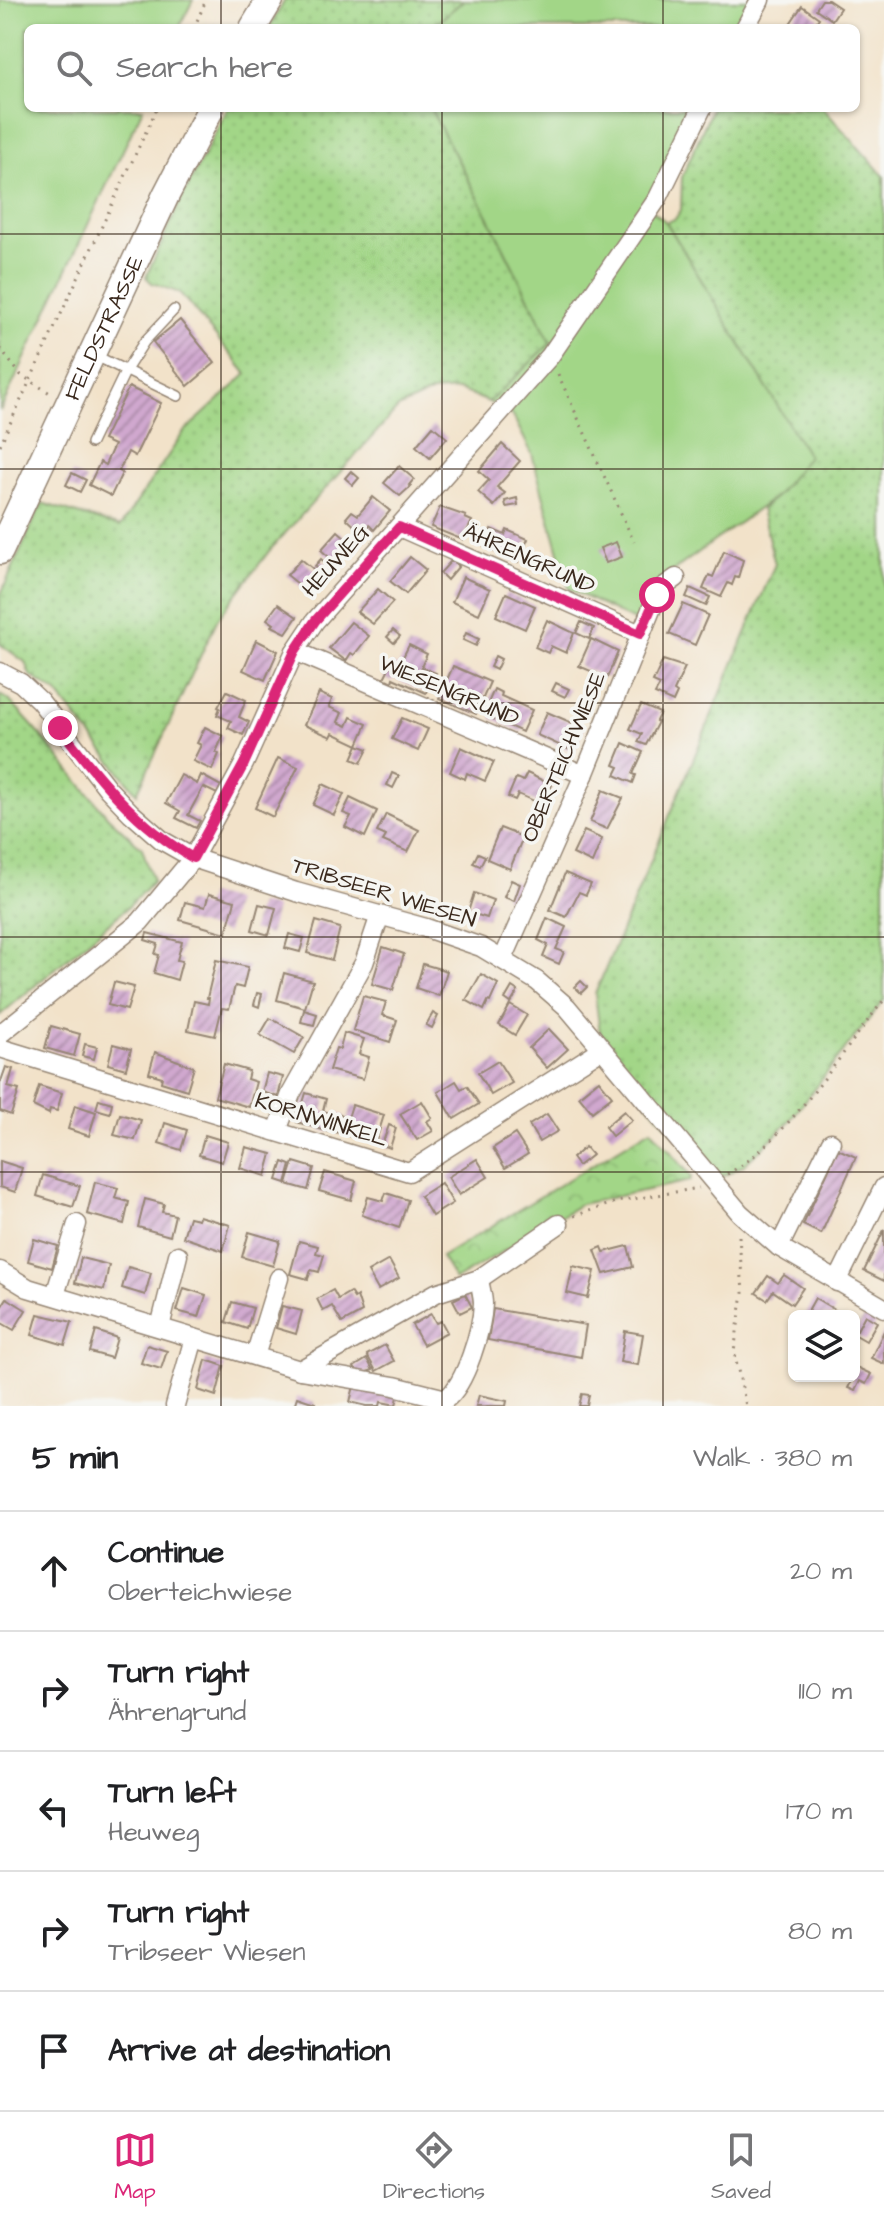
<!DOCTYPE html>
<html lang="en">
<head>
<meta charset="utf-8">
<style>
	:root { --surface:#fff; --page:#f6f6f6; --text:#202124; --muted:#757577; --line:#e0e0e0; --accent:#db2777 }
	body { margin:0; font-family:"Architects Daughter",sans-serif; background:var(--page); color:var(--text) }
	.controls { position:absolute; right:24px; bottom:24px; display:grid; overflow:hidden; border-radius:12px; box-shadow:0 2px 6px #0004 }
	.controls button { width:72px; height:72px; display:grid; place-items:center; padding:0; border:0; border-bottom:2px solid var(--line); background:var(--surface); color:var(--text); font:40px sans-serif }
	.stop { position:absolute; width:24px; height:24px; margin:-18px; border:6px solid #db2777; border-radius:50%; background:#fff }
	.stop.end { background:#db2777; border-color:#fff; box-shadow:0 2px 8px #0008 }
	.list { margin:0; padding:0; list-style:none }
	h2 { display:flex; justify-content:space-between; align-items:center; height:104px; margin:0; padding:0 32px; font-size:34px }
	h2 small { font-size:26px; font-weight:400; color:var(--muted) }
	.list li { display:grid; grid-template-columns:52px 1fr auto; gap:24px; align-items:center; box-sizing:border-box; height:120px; padding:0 32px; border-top:2px solid var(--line) }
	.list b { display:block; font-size:30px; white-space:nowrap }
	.list p { margin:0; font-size:26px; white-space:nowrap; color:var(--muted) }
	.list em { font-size:26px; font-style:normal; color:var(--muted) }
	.icon { flex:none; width:44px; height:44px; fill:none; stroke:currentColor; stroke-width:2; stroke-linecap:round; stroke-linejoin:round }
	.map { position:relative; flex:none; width:884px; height:1406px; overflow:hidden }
	.search { position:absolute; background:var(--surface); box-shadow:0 2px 6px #0004; left:24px; right:24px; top:24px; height:88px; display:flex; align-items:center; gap:20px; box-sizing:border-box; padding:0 28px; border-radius:12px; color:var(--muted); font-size:30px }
	.sheet { height:704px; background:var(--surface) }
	nav { display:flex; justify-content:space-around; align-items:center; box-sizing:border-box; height:112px; border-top:2px solid var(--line); background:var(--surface); font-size:22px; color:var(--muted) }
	nav a { display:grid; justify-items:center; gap:4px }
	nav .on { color:var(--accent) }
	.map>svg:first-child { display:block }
	.grass { fill:url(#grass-dots); stroke:#6e8052; stroke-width:2 }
	.park { fill:url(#park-crowns); stroke:#6e8052; stroke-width:2 }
	.garden { fill:#a2d687; stroke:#6e8052; stroke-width:2 }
	.building { fill:url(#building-hatch) }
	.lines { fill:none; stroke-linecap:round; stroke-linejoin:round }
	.service-casing { stroke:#968674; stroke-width:12 }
	.minor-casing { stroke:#968674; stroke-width:21 }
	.secondary-casing { stroke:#968674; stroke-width:29 }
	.path { stroke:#968674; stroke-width:3; stroke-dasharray:2 6; stroke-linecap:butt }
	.service { stroke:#fff; stroke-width:9 }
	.minor { stroke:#fff; stroke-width:18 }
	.secondary { stroke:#fff; stroke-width:26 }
	.route { stroke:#db2777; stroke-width:10 }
	.grid { fill:none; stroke:#3b2a1e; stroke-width:2; stroke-opacity:0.55 }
	.labels { text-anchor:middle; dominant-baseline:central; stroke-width:7; stroke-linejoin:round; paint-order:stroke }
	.street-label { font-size:22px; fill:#3b2a1e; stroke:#f6f6f2 }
</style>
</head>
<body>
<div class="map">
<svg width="884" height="1406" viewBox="0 0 884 1406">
	<defs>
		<pattern id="grass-dots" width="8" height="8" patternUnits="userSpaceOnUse" patternTransform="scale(2)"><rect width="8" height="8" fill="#a2d687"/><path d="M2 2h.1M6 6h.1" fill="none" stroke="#8cb874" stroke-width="1.8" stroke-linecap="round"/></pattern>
		<pattern id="park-crowns" width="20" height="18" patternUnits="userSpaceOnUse" patternTransform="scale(2)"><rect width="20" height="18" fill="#a2d687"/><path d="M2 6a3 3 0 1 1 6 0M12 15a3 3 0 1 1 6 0" fill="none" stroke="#8cb874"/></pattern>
		<pattern id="building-hatch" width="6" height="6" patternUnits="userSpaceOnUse" patternTransform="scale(2)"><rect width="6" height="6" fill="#d0a8cf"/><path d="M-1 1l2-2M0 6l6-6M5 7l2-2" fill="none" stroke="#aa89a7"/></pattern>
	</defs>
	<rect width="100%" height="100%" fill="#f6f6f2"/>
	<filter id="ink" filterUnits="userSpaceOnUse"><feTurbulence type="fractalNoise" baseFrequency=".0125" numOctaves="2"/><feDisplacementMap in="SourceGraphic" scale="16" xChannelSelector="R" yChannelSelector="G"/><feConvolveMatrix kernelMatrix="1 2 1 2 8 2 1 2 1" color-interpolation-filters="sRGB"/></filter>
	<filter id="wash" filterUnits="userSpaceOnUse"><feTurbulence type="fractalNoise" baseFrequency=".006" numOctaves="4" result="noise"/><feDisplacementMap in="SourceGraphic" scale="32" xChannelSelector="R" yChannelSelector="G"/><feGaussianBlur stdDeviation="1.8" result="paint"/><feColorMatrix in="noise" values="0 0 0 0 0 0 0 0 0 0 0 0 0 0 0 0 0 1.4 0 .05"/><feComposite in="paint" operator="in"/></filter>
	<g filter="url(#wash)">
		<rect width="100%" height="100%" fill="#f2e2c9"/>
		<g class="grass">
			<path d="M285 0H464L431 28H269Z"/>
			<path d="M228 108H430L488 216 551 343 489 402 459 390 432 392 398 408 270 550 217 620 137 793 56 692 30 675 25 662 0 644V596L42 503 120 527 184 432 247 374 180 293 152 283 146 277 181 200Z"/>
			<path d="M712 108H823L884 176V1000L786 1125 744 1165 714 1181 602 1049 595 994 775 564 761 509 776 496 807 456 666 222 675 219 681 210 682 177Z"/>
			<path d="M0 695 9 700 37 731 108 817 142 848 153 881 127 908 0 1015Z"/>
		</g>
		<path class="park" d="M651 1129 691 1176 690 1181 581 1204 455 1280 441 1257Z"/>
		<g class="garden">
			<path d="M0 0H193L179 28H28V108H143L0 411Z"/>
			<path d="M464 0H752L737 28H431Z"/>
			<path d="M430 108H697L647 206 666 222 808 456 776 496 655 584 636 622 569 589 532 454 513 416 489 402 551 343 488 216Z"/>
		</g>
		<g id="blocks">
			<g class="building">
				<path d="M822 0H828L840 8 832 20 816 9Z"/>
				<path d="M802 6 819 18 812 28H787Z"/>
				<path d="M180 320 215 363 188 386 153 342Z"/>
				<path d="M129 387 161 403 135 456 128 452 119 471 122 473 111 496 89 485 100 462 105 465 114 445 103 440Z"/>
				<path d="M433 426 447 438 430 458 416 446Z"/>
				<path d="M502 444 520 461 497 487 505 493 494 506 478 492 489 480 479 471Z"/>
				<path d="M399 466 414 479 409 485 411 486 400 496 384 483Z"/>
				<path d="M351 471 359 478 353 485 345 478Z"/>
				<path d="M72 473 86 480 80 492 66 485Z"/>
				<path d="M373 497 390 511 374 530 369 525 362 533 346 518 352 511 358 515Z"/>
				<path d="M517 498 518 505 506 507 505 501Z"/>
				<path d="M440 507 466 516 465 518 472 521 463 540 431 527Z"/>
				<path d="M491 529 505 535 507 530 528 539 518 562 484 547Z"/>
				<path d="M338 531 354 545 337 564 321 550Z"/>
				<path d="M616 542 622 557 606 563 600 548Z"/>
				<path d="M724 551 743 560 738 578 735 577 732 585 728 583 721 597 703 589 709 575 713 577Z"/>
				<path d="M410 557 426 570 406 594 390 581Z"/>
				<path d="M301 559 317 572 303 588 287 575Z"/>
				<path d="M321 559 336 571 329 578 315 566Z"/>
				<path d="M452 560 459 566 447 580 440 573Z"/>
				<path d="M463 577 490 589 479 614 452 602Z"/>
				<path d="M690 588 710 597 706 606 686 597Z"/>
				<path d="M378 589 393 602 373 624 357 612Z"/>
				<path d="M506 593 535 606 525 629 496 616Z"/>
				<path d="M278 604 297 617 286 633 272 626 274 624 267 619Z"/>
				<path d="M683 604 708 615 695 645 669 634Z"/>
				<path d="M547 620 574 633 566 653 551 646 548 653 535 647Z"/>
				<path d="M351 622 369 636 354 655 351 653 346 661 329 648Z"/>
				<path d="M581 622 594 628 589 639 576 633Z"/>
				<path d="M393 630 400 636 394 643 387 637Z"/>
				<path d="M466 633 479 639 476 646 463 640Z"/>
				<path d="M591 639 618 652 607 678 579 666Z"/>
				<path d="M256 640 278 651 265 680 243 670Z"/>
				<path d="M409 645 427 654 421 667 436 673 426 693 393 678 392 682 384 678 391 664 398 667Z"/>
				<path d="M495 656 501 659 496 670 490 667Z"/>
				<path d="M663 660 685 667 674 691 677 693 673 702 655 694 660 685 653 682Z"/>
				<path d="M453 666 490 682 476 714 439 698Z"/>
				<path d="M556 683 569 689 565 697 552 691Z"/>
				<path d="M494 689 502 693 501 696 532 710 522 732 491 718 494 712 486 708Z"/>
				<path d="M227 691 246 700 239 717 249 722 243 735 228 728 231 721 217 715 220 708 218 707Z"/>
				<path d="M319 693 332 699 329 707 342 713 338 722 347 726 351 717 367 724 358 745 333 733 331 737 304 725Z"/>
				<path d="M641 705 660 713 656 721 658 722 646 745 638 742 642 734 630 729Z"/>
				<path d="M547 712 584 728 574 752 537 735Z"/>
				<path d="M402 718 428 729 418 751 392 739Z"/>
				<path d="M205 727 223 736 216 752 219 754 212 770 193 761 201 745 197 743Z"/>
				<path d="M623 743 643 752 633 774 636 775 633 783 615 775 619 767 614 765Z"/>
				<path d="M358 745 368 749 361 763 352 759Z"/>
				<path d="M461 747 494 762 485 781 467 773 465 779 450 772Z"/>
				<path d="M278 758 298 767 273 817 255 808Z"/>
				<path d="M392 773 399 776 393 788 387 785Z"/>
				<path d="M527 773 552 785 543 805 518 794 515 800 508 797 516 778 523 781Z"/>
				<path d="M181 775 197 784 201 775 221 786 217 794 203 787 188 815 200 821 196 828 176 818 180 811 166 803Z"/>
				<path d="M323 784 344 794 334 815 313 805Z"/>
				<path d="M603 790 623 798 607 829 590 822Z"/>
				<path d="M350 798 377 811 365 837 345 827 351 816 343 813Z"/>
				<path d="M386 814 419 830 408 852 383 841 386 836 377 832Z"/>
				<path d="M500 828 523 837 510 869 487 859Z"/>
				<path d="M584 831 602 839 592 863 573 854Z"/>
				<path d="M478 853 485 856 480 866 473 863Z"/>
				<path d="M565 873 591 884 586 895 579 892 566 917 550 910Z"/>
				<path d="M511 880 520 884 514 901 504 897Z"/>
				<path d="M474 893 493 900 487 918 468 912Z"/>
				<path d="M209 894 235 901 226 933 180 920 185 902 205 907Z"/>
				<path d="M259 904 276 908 269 935 252 930Z"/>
				<path d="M547 918 566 927 556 949 564 952 559 964 543 957 548 945 538 940Z"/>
				<path d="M316 921 340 928 332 960 307 953Z"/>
				<path d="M147 933 182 942 177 960 182 961 177 980 154 973 159 955 155 954 158 944 145 940Z"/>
				<path d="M289 934 304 938 300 952 285 948Z"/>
				<path d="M383 947 404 954 393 990 372 984Z"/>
				<path d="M216 960 248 967 243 988 235 986 229 1009 222 1008 215 1036 188 1030 194 1001 208 1004 209 998H207Z"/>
				<path d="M423 964 447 971 439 996 416 988Z"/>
				<path d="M284 973 313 981 305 1008 277 1000Z"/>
				<path d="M481 974 498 984 490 1002 488 1001 484 1010 466 1000Z"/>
				<path d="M581 981 587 987 581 993 575 987Z"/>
				<path d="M114 982 134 987 127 1010 108 1005Z"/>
				<path d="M512 987 518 991 511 1003 505 999Z"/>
				<path d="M257 993 262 994 259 1007 254 1005Z"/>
				<path d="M363 996 386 1002 382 1015 397 1020 390 1042 353 1030Z"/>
				<path d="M510 1005 527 1015 515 1035 499 1025Z"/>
				<path d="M304 1010 317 1014 314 1025 301 1022Z"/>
				<path d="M433 1013 438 1016 432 1028 426 1025Z"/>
				<path d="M270 1018 304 1037 294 1054 260 1035Z"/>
				<path d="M51 1026 80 1034 74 1056 45 1048Z"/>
				<path d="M549 1029 568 1049 547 1068 529 1048Z"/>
				<path d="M344 1033 364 1039 359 1054 369 1057 363 1079 329 1070 336 1048 340 1049Z"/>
				<path d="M85 1044 97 1047 94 1059 82 1056Z"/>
				<path d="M113 1044 131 1049 126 1069 108 1064Z"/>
				<path d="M155 1052 194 1067 187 1090 161 1082 162 1077 149 1073Z"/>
				<path d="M498 1061 512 1083 491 1095 478 1073Z"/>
				<path d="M224 1064 249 1071 247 1079 256 1082 249 1107 215 1097Z"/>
				<path d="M6 1067 13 1069 8 1087 19 1090 11 1115 0 1111V1084Z"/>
				<path d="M267 1073 283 1077 278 1097 262 1092Z"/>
				<path d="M599 1080 612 1096 592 1112 579 1096Z"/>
				<path d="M456 1081 461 1089 467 1086 479 1104 454 1119 438 1092Z"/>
				<path d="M39 1086 62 1093 57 1111 50 1109 49 1114 33 1106Z"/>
				<path d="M306 1093 326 1099 323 1111 334 1114 329 1132 297 1122Z"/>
				<path d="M99 1099 112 1103 110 1113 96 1109Z"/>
				<path d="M422 1101 432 1118 427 1121 433 1131 417 1140 400 1114Z"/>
				<path d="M75 1105 96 1112 89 1136 68 1129Z"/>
				<path d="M352 1105 384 1115 375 1144 343 1134Z"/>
				<path d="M624 1111 632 1120 612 1136 605 1127Z"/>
				<path d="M338 1113 344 1116 339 1133 332 1131Z"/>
				<path d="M120 1114 141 1120 135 1140 114 1135Z"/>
				<path d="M547 1114 558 1131 539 1142 529 1125Z"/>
				<path d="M165 1123 187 1130 181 1150 159 1143Z"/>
				<path d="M389 1125 396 1128 390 1148 382 1145Z"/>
				<path d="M515 1134 528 1154 505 1168 493 1148Z"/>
				<path d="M205 1135 228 1142 222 1162 199 1155Z"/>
				<path d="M246 1147 272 1154 266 1176 240 1168Z"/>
				<path d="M585 1147 592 1155 578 1166 572 1158Z"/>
				<path d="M838 1149 856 1157 821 1234 803 1225Z"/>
				<path d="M477 1159 488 1177 459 1195 448 1177Z"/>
				<path d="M0 1161 22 1168 15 1192 0 1187Z"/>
				<path d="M283 1162 291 1165 286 1183 277 1180Z"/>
				<path d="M294 1162 314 1168 308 1190 287 1184Z"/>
				<path d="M325 1172 356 1181 351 1200 319 1191Z"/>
				<path d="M43 1175 80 1186 73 1207 37 1196Z"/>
				<path d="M95 1182 118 1188 115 1198 129 1202 124 1224 87 1214Z"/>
				<path d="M441 1183 453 1203 432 1216 420 1196Z"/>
				<path d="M386 1193 408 1200 399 1228 362 1215 368 1197 383 1201Z"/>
				<path d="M145 1199 164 1204 162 1212 175 1215 170 1236 138 1227Z"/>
				<path d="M199 1216 230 1225 223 1251 183 1237 189 1217 198 1219Z"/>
				<path d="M884 1230V1281L864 1271Z"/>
				<path d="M249 1232 280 1241 273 1266 242 1257Z"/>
				<path d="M34 1239 58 1246 52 1268 28 1261Z"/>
				<path d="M299 1241 318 1246 316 1253 324 1255 319 1272 311 1270 308 1279 290 1274Z"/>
				<path d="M628 1246 633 1267 604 1274 595 1250 602 1247 604 1252Z"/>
				<path d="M81 1258 109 1265 104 1290 75 1283Z"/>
				<path d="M389 1260 399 1278 378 1290 368 1272Z"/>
				<path d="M573 1266 595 1271 588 1298 567 1293Z"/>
				<path d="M128 1267 151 1273 145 1295 122 1288Z"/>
				<path d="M784 1275 803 1288 792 1304 773 1291 767 1300 756 1293 768 1276 778 1283Z"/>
				<path d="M184 1288 206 1295 199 1317 177 1311Z"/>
				<path d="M333 1290 338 1299 350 1292 354 1298 357 1296 362 1312 342 1323 332 1306 323 1311 317 1299Z"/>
				<path d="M465 1294 472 1307 460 1313 453 1300Z"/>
				<path d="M7 1298 26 1310 14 1330 0 1322V1309Z"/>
				<path d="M815 1298 835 1310 831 1316H805Z"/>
				<path d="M232 1302 253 1308 247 1329 226 1322Z"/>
				<path d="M282 1306 302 1311 296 1334 276 1328Z"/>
				<path d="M493 1309 586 1325 581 1357 488 1340Z"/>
				<path d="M38 1314 72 1322 65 1345 32 1335Z"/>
				<path d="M431 1314 436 1323 441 1321 447 1332 423 1345 412 1325Z"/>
				<path d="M865 1315 877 1322 866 1341 854 1334V1328L857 1330Z"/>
				<path d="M96 1331 117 1338 111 1358 90 1352Z"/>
				<path d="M625 1331 643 1334 638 1365 620 1362Z"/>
				<path d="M884 1331V1364L871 1358Z"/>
				<path d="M147 1345 167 1351 161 1369 141 1363Z"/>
				<path d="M385 1345 394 1361 376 1371 367 1355Z"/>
				<path d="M367 1359 373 1370 358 1375 354 1367Z"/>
				<path d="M206 1360 224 1366 216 1396 198 1390Z"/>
				<path d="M858 1368 871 1374 866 1384 860 1381 855 1391 848 1388Z"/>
				<path d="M355 1382 399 1393 396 1405 381 1402 380 1406H367L350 1402Z"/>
				<path d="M582 1394 589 1395 587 1406H579Z"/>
				<path d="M479 1395 507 1401 506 1406H476Z"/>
				<path d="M297 1397 315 1403 314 1406H294Z"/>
			</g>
		</g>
	</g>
	<g filter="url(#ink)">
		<use href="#blocks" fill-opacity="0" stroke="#968674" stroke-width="2"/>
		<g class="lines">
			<defs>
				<g id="service">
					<path d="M94 355 178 396"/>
					<path d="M91 443 126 370 144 342 174 310"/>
				</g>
				<g id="minor">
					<path d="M745 28 760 0"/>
					<path d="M399 527 640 634"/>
					<path d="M295 651 584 775"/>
					<path d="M0 672 21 683 40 701 108 789 131 813 163 841 193 858 296 892 426 928 481 947 537 981 567 1007 740 1213 779 1247 884 1308"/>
					<path d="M503 959 584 775 657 595 662 588 676 578"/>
					<path d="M0 1034 140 922 193 858 244 764 295 651 315 621 550 356 658 198 702 108"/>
					<path d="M0 1048 409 1172 602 1049"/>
					<path d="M277 1131 291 1094 364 963 380 915"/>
					<path d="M779 1247 831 1142"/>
					<path d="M0 1271 28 1288 300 1370 436 1293 479 1279 559 1224"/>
					<path d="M837 1282 884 1187"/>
					<path d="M55 1295 77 1224"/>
					<path d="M160 1327 178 1255"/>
					<path d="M255 1356 279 1278"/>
					<path d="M300 1370 394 1386 446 1399C466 1384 482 1329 483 1304 483 1296 480 1287 479 1279"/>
					<path d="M175 1406 194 1338"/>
				</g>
				<g id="secondary">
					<path d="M253 28 270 0"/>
					<path id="s1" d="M0 551 166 195 211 108"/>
				</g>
			</defs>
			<use href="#service" class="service-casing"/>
			<use href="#minor" class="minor-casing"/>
			<use href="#secondary" class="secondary-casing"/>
			<g class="path">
				<path d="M194 28 206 0"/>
				<path d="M0 349 21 375 50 393"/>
				<path d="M558 374 634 542"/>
				<path d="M0 445 157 108"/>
				<path d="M727 1174C785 1144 842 1051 884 1000"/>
				<path d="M574 1216 616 1202 699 1188"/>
				<path d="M739 1236 743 1293 734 1352 746 1406"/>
			</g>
			<use href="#service" class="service"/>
			<use href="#minor" class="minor"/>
			<use href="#secondary" class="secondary"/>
		</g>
	</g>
	<g class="lines" filter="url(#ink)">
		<path class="route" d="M60 728C99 779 137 826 193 858L244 764 295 651 315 621 399 527 640 634 657 595"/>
	</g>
	<path class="grid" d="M221 0V28M442 0V28M663 0V28M221 108V1406M442 108V1406M663 108V1406M0 234H884M0 469H884M0 703H884M0 937H884M0 1172H884"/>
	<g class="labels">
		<g class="street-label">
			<text stroke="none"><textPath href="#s1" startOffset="246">FELDSTRASSE</textPath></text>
			<text transform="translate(529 559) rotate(24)">ÄHRENGRUND</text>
			<text transform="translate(336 561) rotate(-48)">HEUWEG</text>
			<text transform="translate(449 691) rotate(23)">WIESENGRUND</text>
			<text transform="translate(564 757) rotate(-67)">OBERTEICHWIESE</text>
			<text transform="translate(384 893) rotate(17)">TRIBSEER WIESEN</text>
			<text transform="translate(321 1120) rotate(17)">KORNWINKEL</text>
		</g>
	</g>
</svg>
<div class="controls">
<button><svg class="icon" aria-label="layers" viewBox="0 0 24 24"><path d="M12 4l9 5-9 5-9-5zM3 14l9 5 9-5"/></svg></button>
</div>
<div class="stop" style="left:657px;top:595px"></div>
<div class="stop end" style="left:60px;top:728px"></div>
<div class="search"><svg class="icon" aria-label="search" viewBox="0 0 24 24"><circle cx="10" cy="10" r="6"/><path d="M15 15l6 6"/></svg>Search here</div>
</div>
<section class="sheet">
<h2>5 min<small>Walk · 380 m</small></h2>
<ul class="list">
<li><svg class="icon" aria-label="ahead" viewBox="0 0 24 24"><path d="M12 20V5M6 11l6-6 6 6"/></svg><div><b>Continue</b><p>Oberteichwiese</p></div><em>20 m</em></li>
<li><svg class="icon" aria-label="right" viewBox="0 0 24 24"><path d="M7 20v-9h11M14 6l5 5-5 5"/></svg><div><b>Turn right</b><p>Ährengrund</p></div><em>110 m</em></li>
<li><svg class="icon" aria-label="left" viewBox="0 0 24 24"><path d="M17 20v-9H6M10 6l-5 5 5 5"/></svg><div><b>Turn left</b><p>Heuweg</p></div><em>170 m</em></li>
<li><svg class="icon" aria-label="right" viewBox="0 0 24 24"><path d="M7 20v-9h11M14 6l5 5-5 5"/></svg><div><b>Turn right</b><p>Tribseer Wiesen</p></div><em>80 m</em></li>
<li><svg class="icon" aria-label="arrive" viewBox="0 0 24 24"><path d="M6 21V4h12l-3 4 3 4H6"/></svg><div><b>Arrive at destination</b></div></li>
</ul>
</section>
<nav>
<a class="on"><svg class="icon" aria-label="map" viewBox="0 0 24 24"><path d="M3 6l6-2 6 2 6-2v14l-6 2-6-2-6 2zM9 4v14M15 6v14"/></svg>Map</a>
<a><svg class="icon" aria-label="directions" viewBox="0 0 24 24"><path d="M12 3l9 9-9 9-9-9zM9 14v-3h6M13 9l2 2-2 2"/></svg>Directions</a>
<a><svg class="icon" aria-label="saved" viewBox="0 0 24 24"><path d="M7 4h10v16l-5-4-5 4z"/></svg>Saved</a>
</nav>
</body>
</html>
